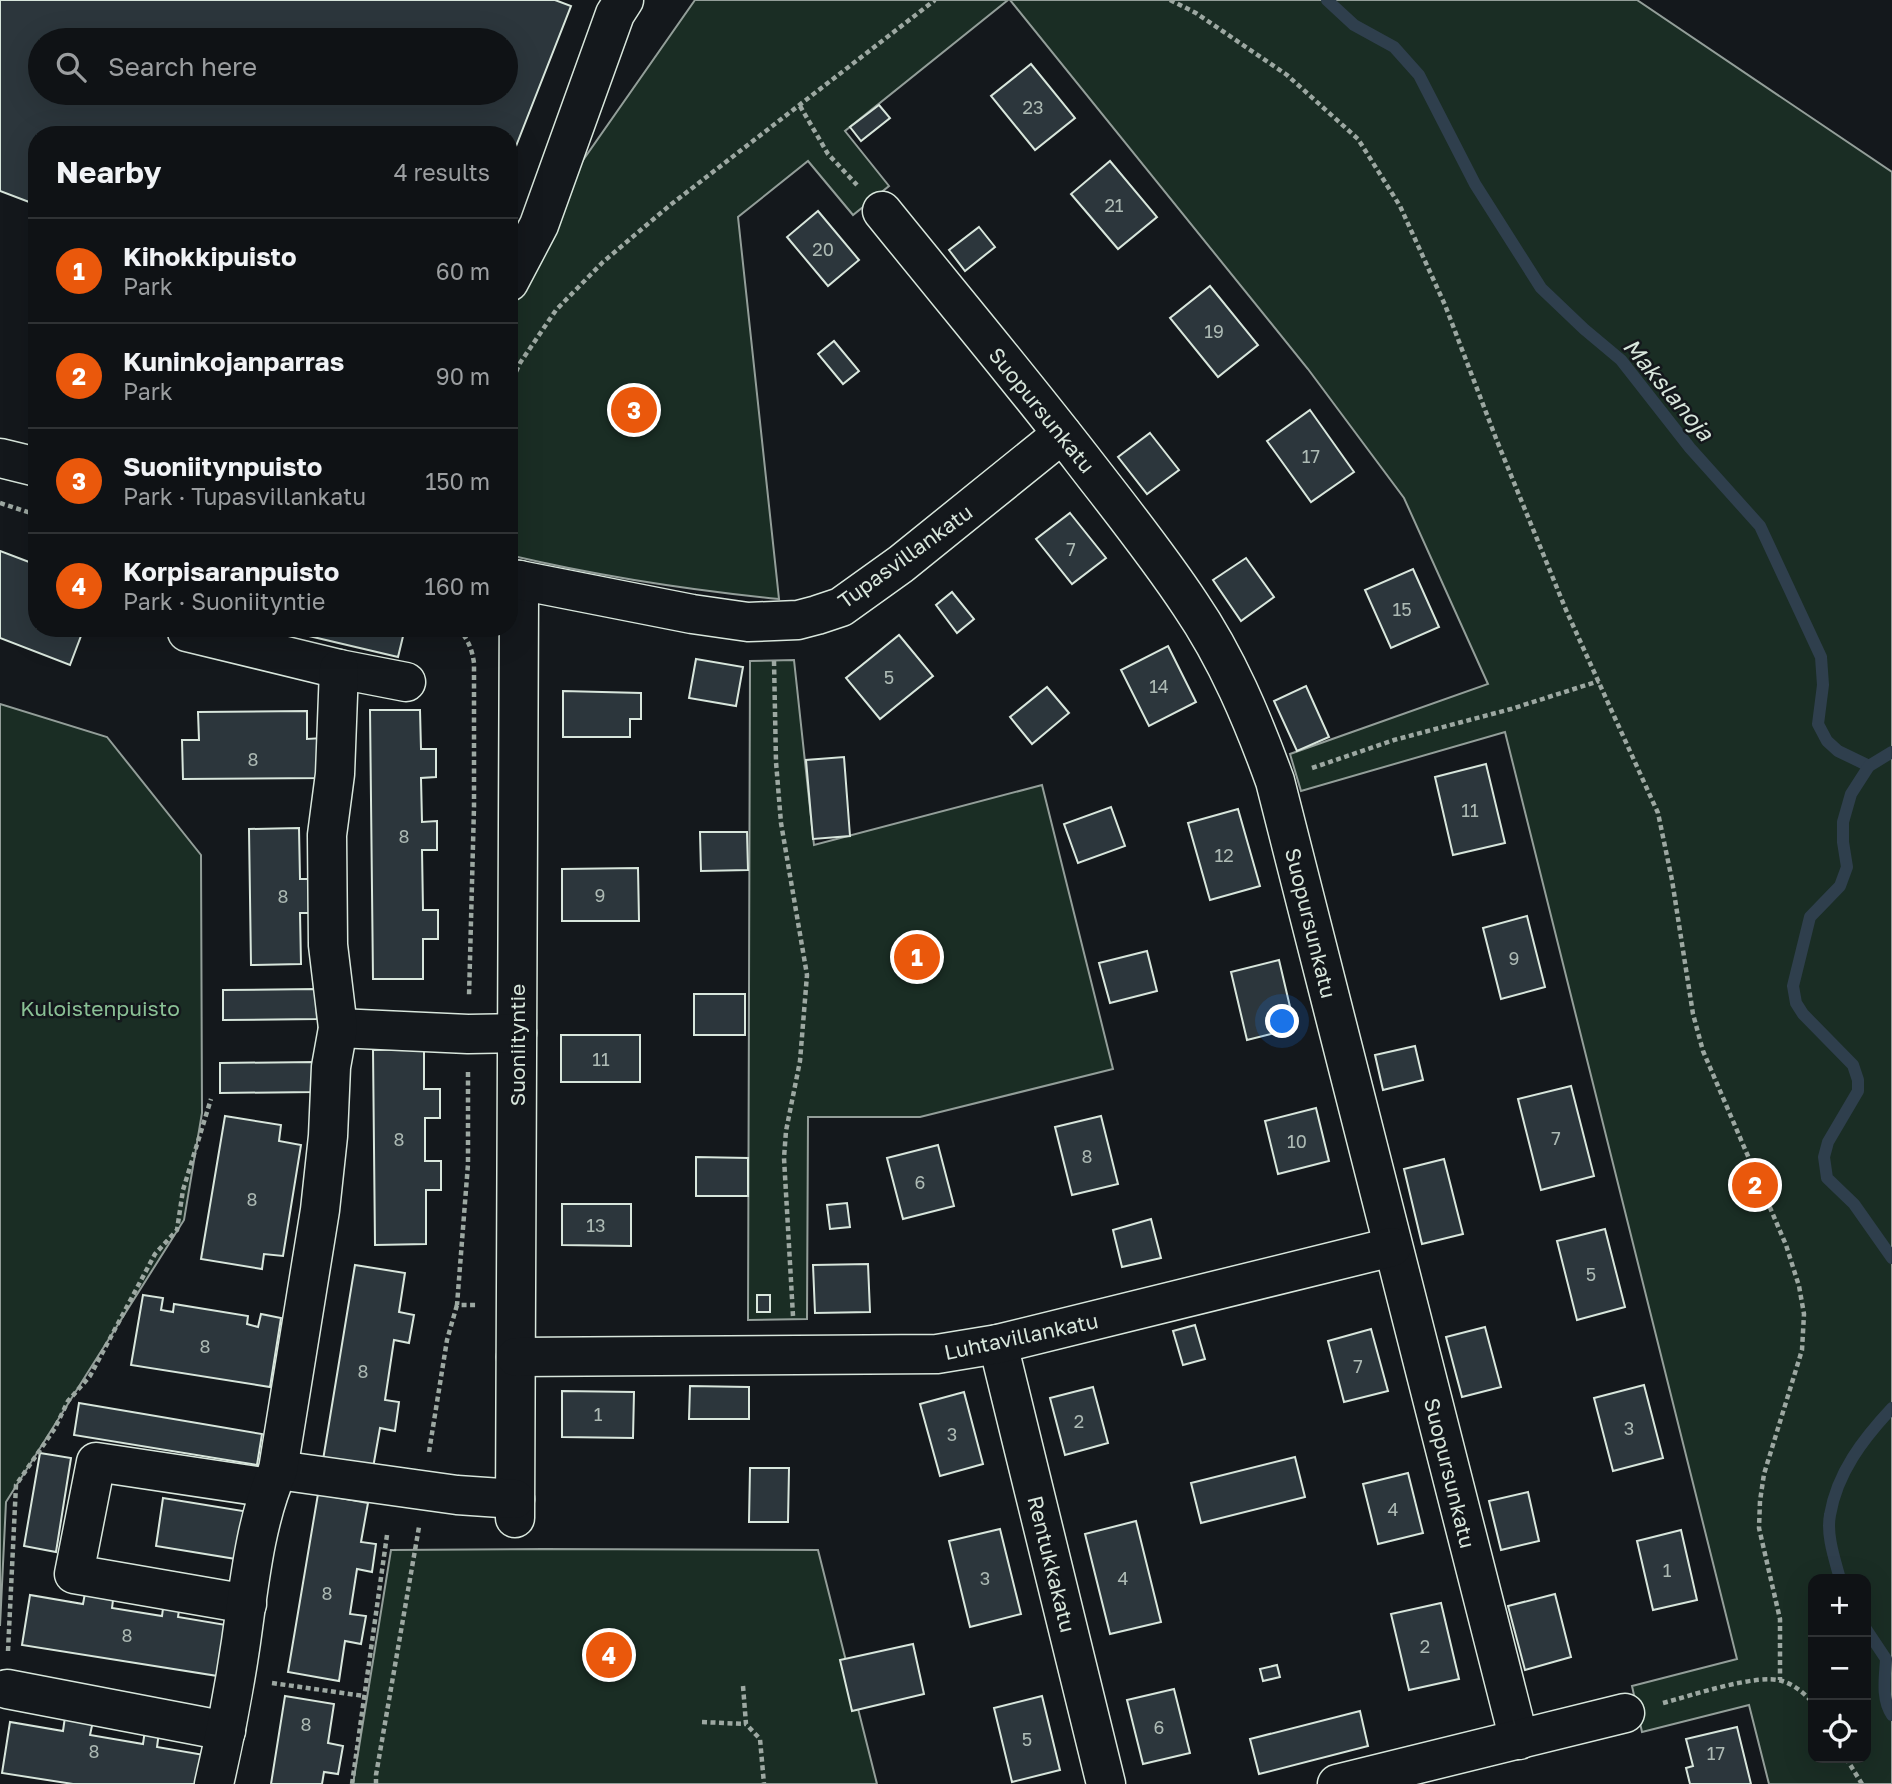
<!DOCTYPE html>
<html lang="en">
<head>
<meta charset="utf-8">
<style>
	:root { --surface:#0f1215; --page:#1d2022; --text:#f1f3f6; --muted:#9b9ea0; --line:#2f3234; --accent:#ea580c }
	body { margin:0; font-family:"Golos Text",sans-serif; background:var(--page); color:var(--text) }
	.controls { position:absolute; right:21px; bottom:21px; display:grid; overflow:hidden; border-radius:14px; box-shadow:0 7px 28px #0002 }
	.controls button { width:63px; height:63px; display:grid; place-items:center; padding:0; border:0; border-bottom:2px solid var(--line); background:var(--surface); color:var(--text); font:35px sans-serif }
	.you { position:absolute; left:1283px; top:1022px; width:24px; height:24px; margin:-18px; border:5px solid #fff; border-radius:50%; background:#1a73e8; box-shadow:0 0 0 10px #1a73e833 }
	.badge { display:grid; place-items:center; width:46px; height:46px; border-radius:50%; background:var(--accent); color:#fff; font-size:23px; font-weight:700 }
	.pin { position:absolute; translate:-50% -50%; border:4px solid #fff; box-shadow:0 2px 7px #0006 }
	.list { margin:0; padding:0; list-style:none }
	h2 { display:flex; justify-content:space-between; align-items:center; height:91px; margin:0; padding:0 28px; font-size:30px }
	h2 small { font-size:23px; font-weight:400; color:var(--muted) }
	.list li { display:grid; grid-template-columns:46px 1fr auto; gap:21px; align-items:center; box-sizing:border-box; height:105px; padding:0 28px; border-top:2px solid var(--line) }
	.list b { display:block; font-size:26px; white-space:nowrap }
	.list p { margin:0; font-size:23px; white-space:nowrap; color:var(--muted) }
	.list em { font-size:23px; font-style:normal; color:var(--muted) }
	.icon { flex:none; width:38px; height:38px; fill:none; stroke:currentColor; stroke-width:2; stroke-linecap:round; stroke-linejoin:round }
	.map { position:relative; flex:none; width:1892px; height:1784px; overflow:hidden }
	.search { position:absolute; background:var(--surface); box-shadow:0 7px 28px #0002; left:28px; top:28px; width:490px; height:77px; display:flex; align-items:center; gap:18px; box-sizing:border-box; padding:0 24px; border-radius:38px; color:var(--muted); font-size:26px }
	.panel { position:absolute; background:var(--surface); box-shadow:0 7px 28px #0002; left:28px; top:126px; width:490px; height:511px; border-radius:28px }
	.map>svg:first-child { display:block }
	.green { fill:#1a2d24; stroke:#939e99; stroke-width:2; fill-rule:evenodd }
	.lines { fill:none; stroke-linecap:round; stroke-linejoin:round }
	.stream { stroke:#2f3f4d; stroke-width:12 }
	.building { fill:#2c363c; stroke:#d8e6dc; stroke-width:2; fill-rule:evenodd }
	.minor-casing { stroke:#d8e6dc; stroke-width:41 }
	.path { stroke:#9da8a2; stroke-width:4.5; stroke-dasharray:5 3.5; stroke-linecap:butt }
	.minor { stroke:#14181c; stroke-width:38 }
	.labels { text-anchor:middle; dominant-baseline:central; stroke-width:5; stroke-linejoin:round; paint-order:stroke }
	.number-label { font-size:18px; fill:#adbab4 }
	.street-label { font-size:21px; fill:#d8e6dc; stroke:#14181c }
	.park-label { font-size:21px; fill:#8ac095; stroke:#14181c }
	.water-label { font-size:23px; font-style:italic; fill:#d8e6dc; stroke:#14181c }
</style>
</head>
<body>
<div class="map">
<svg width="1892" height="1784" viewBox="0 0 1892 1784">
	<rect width="100%" height="100%" fill="#14181c"/>
	<g class="green">
		<path d="M695 0H1008L845 131 889 186 853 215 808 161 738 217 779 599C688 590 598 576 509 555V266Z"/>
		<path d="M1010 0H1637L1892 172V1784H1769L1749 1705 1642 1732 1632 1686 1737 1659 1505 732 1301 791 1290 754 1488 684 1404 498 1308 369ZM1813 1579H1866V1758H1813Z"/>
		<path d="M794 660 814 845 1042 785 1113 1069 920 1117H808L807 1319 748 1320 750 661Z"/>
		<path d="M0 704 107 737 201 855 202 1113 184 1220 6 1502 0 1626Z"/>
		<path d="M543 1549 818 1550 877 1784H353L391 1550Z"/>
	</g>
	<g class="lines">
		<g class="stream">
			<path d="M1327 0 1354 25 1394 47 1419 75 1475 184 1541 288 1584 329 1621 360 1690 448 1760 526 1821 657 1823 685 1818 724 1827 741 1838 751 1869 766"/>
			<path d="M1892 752 1869 766 1851 794 1843 822V842L1847 867 1840 886 1810 917 1793 986 1796 1003 1803 1014 1853 1065 1858 1080V1091L1828 1142 1824 1157 1827 1178 1854 1204 1892 1258"/>
			<path d="M1840 1579C1835 1560 1826 1535 1830 1515 1837 1473 1863 1439 1892 1408"/>
			<path d="M1866 1629 1886 1659C1885 1677 1881 1699 1892 1715"/>
		</g>
	</g>
	<g class="building">
		<path d="M0 0H555L571 6 509 164V135H37V205L0 191ZM40 40H506V93H40Z"/>
		<path d="M1031 64 1075 118 1035 150 991 96Z"/>
		<path d="M879 105 890 118 861 141 850 127Z"/>
		<path d="M1110 161 1157 217 1118 249 1071 194Z"/>
		<path d="M818 211 859 260 828 286 787 237Z"/>
		<path d="M979 227 995 247 965 271 949 250Z"/>
		<path d="M1210 286 1258 345 1218 377 1170 318Z"/>
		<path d="M834 341 859 371 843 384 818 354Z"/>
		<path d="M1310 410 1354 472 1311 502 1267 441Z"/>
		<path d="M1150 433 1179 470 1147 494 1118 457Z"/>
		<path d="M1070 513 1106 558 1072 584 1036 539Z"/>
		<path d="M0 551 37 565V628H84L70 665 0 638Z"/>
		<path d="M1246 558 1274 597 1241 621 1213 580Z"/>
		<path d="M1413 569 1439 627 1391 648 1365 590Z"/>
		<path d="M952 592 974 619 957 633 936 605Z"/>
		<path d="M275 628H405L398 657Z"/>
		<path d="M899 635 933 676 880 719 846 678Z"/>
		<path d="M1168 646 1196 702 1149 726 1121 670Z"/>
		<path d="M696 659 743 667 736 706 689 698Z"/>
		<path d="M1306 686 1329 737 1297 751 1274 701Z"/>
		<path d="M1047 687 1069 713 1032 744 1010 717Z"/>
		<path d="M563 691 641 693V719H630V737H563Z"/>
		<path d="M370 710H420L421 749H436V777L421 778 422 822 437 821V850H422L423 910H438V939H423V979H373Z"/>
		<path d="M307 711V739L323 738 324 778 183 779 182 740H199L198 712Z"/>
		<path d="M844 757 850 836 813 839 806 760Z"/>
		<path d="M1486 764 1505 843 1453 855 1435 777Z"/>
		<path d="M1111 807 1125 846 1078 863 1064 824Z"/>
		<path d="M1238 809 1260 886 1210 900 1188 823Z"/>
		<path d="M299 828 300 879H316V913H300L301 964 251 965 249 829Z"/>
		<path d="M700 832H747L748 870 701 871Z"/>
		<path d="M638 868 639 921H562V869Z"/>
		<path d="M1527 916 1545 987 1501 999 1483 928Z"/>
		<path d="M1147 951 1157 991 1110 1003 1099 963Z"/>
		<path d="M1279 960 1295 1028 1247 1040 1231 972Z"/>
		<path d="M316 989 317 1019 223 1020V990Z"/>
		<rect x="694" y="994" width="51" height="41"/>
		<rect x="561" y="1035" width="79" height="47"/>
		<path d="M1415 1046 1423 1080 1383 1090 1375 1055Z"/>
		<path d="M424 1049V1089H440V1118H425V1161H441V1190H426V1244L375 1245 373 1050Z"/>
		<path d="M314 1062V1092L220 1093V1063Z"/>
		<path d="M1571 1086 1594 1176 1541 1190 1518 1099Z"/>
		<path d="M1316 1108 1329 1161 1278 1174 1265 1121Z"/>
		<path d="M225 1116 281 1125 279 1141 301 1145 283 1256 264 1254 262 1269 201 1259Z"/>
		<path d="M1101 1116 1118 1184 1072 1195 1055 1127Z"/>
		<path d="M938 1145 954 1206 903 1219 887 1158Z"/>
		<path d="M696 1157 748 1158V1196H696Z"/>
		<path d="M1444 1159 1463 1234 1422 1244 1404 1169Z"/>
		<path d="M847 1203 850 1227 830 1229 827 1205Z"/>
		<path d="M562 1204H631V1246L562 1245Z"/>
		<path d="M1151 1219 1161 1258 1122 1267 1113 1230Z"/>
		<path d="M1605 1229 1625 1307 1577 1320 1557 1241Z"/>
		<path d="M868 1264 870 1312 815 1313 813 1265Z"/>
		<path d="M355 1265 405 1273 399 1312 414 1315 409 1343 394 1340 385 1400 399 1402 395 1431 380 1428 373 1468 323 1460Z"/>
		<path d="M143 1295 163 1298 161 1310 173 1312 174 1304 248 1316 247 1324 258 1327 261 1314 281 1318 270 1387 131 1365Z"/>
		<rect x="757" y="1295" width="13" height="17"/>
		<path d="M1195 1325 1205 1359 1183 1365 1173 1331Z"/>
		<path d="M1485 1327 1501 1387 1462 1397 1446 1337Z"/>
		<path d="M1371 1329 1388 1391 1344 1402 1328 1341Z"/>
		<path d="M1644 1385 1663 1458 1613 1471 1594 1398Z"/>
		<path d="M690 1386 749 1387V1419H689Z"/>
		<path d="M1093 1387 1108 1443 1065 1455 1050 1398Z"/>
		<path d="M562 1391 634 1392 633 1438 562 1437Z"/>
		<path d="M964 1392 983 1464 940 1476 920 1404Z"/>
		<path d="M79 1403 262 1434 257 1465 74 1435Z"/>
		<path d="M40 1453 71 1458 56 1552 24 1546Z"/>
		<path d="M1295 1457 1305 1497 1201 1523 1191 1483Z"/>
		<path d="M750 1468H789L788 1522H749Z"/>
		<path d="M1408 1473 1423 1533 1378 1544 1363 1484Z"/>
		<path d="M1528 1492 1539 1541 1501 1550 1489 1501Z"/>
		<path d="M318 1494 368 1503 361 1542 376 1544 372 1572 357 1569 350 1614 366 1616 361 1644 345 1641 339 1681 288 1672Z"/>
		<path d="M163 1498 249 1512 242 1560 156 1546Z"/>
		<path d="M1136 1521 1161 1622 1110 1634 1085 1534Z"/>
		<path d="M1000 1529 1021 1614 970 1627 949 1541Z"/>
		<path d="M1681 1530 1697 1600 1653 1610 1637 1541Z"/>
		<path d="M86 1588 114 1593 112 1608 162 1616 164 1601 180 1604 178 1617 232 1626 224 1677 22 1645 30 1595 83 1604Z"/>
		<path d="M1555 1594 1571 1657 1525 1670 1508 1606Z"/>
		<path d="M1441 1603 1459 1679 1409 1690 1391 1614Z"/>
		<path d="M913 1644 924 1694 852 1711 840 1660Z"/>
		<path d="M1277 1665 1280 1677 1263 1681 1260 1669Z"/>
		<path d="M1174 1689 1190 1753 1143 1764 1127 1700Z"/>
		<path d="M285 1696 334 1704 328 1743 343 1746 338 1774 324 1772 322 1784H271Z"/>
		<path d="M1042 1696 1060 1770 1012 1782 994 1708Z"/>
		<path d="M1360 1711 1368 1746 1259 1774 1250 1739Z"/>
		<path d="M65 1717 93 1721 90 1735 143 1744 145 1730 159 1732 157 1747 210 1756 205 1784H73L2 1773 10 1722 63 1731Z"/>
		<path d="M1737 1727 1751 1784H1690L1686 1768 1693 1766 1686 1739Z"/>
	</g>
	<g class="lines">
		<defs>
			<g id="minor">
				<path d="M882 211C949 294 1017 375 1082 459 1119 507 1157 554 1190 604 1227 658 1253 720 1275 781L1519 1740"/>
				<path d="M509 282 539 225 615 14 624 0"/>
				<path d="M0 458 37 467"/>
				<path d="M509 579 519 580V595L515 1518"/>
				<path d="M519 580 692 614 748 622 798 620 817 615 841 607 901 564 1062 434"/>
				<path d="M188 628 187 632 339 669 406 682"/>
				<path d="M338 1028 468 1034 517 1033"/>
				<path d="M998 1344 1106 1784"/>
				<path d="M516 1357 937 1354 998 1344 1392 1247"/>
				<path d="M278 1470 457 1495 515 1499"/>
				<path d="M247 1604 74 1574 96 1462 270 1488"/>
				<path d="M7 1689 226 1731"/>
				<path d="M214 1784C225 1737 234 1690 241 1642 249 1586 255 1521 278 1470L320 1210 328 1136 331 1067 338 1028 328 945 327 835 335 774 339 669"/>
				<path d="M1337 1784 1625 1713"/>
			</g>
		</defs>
		<use href="#minor" class="minor-casing"/>
		<g class="path">
			<path d="M1170 0 1196 13 1287 75 1358 139 1400 206 1445 305 1497 441 1566 610 1658 813 1672 880 1693 1014 1703 1051 1786 1245 1799 1286 1804 1314 1802 1350 1764 1474 1760 1501 1759 1528 1780 1619V1680"/>
			<path d="M800 106 828 154 857 185"/>
			<path d="M509 387 520 363 556 310 603 262 669 206 935 0"/>
			<path d="M0 503 37 515"/>
			<path d="M458 628C468 639 472 649 474 663V807L469 997"/>
			<path d="M774 661 776 762 781 823 807 975 800 1061 786 1131 784 1158 793 1316"/>
			<path d="M1312 768 1394 740 1511 709 1599 681"/>
			<path d="M468 1072V1164L457 1305H477"/>
			<path d="M429 1452 447 1340 457 1305"/>
			<path d="M8 1651 16 1485 55 1428 68 1401 90 1376 155 1254 177 1230 183 1190 211 1099"/>
			<path d="M272 1683 364 1696"/>
			<path d="M743 1686 746 1724 760 1739 764 1784"/>
			<path d="M1663 1703C1690 1696 1757 1673 1782 1681 1795 1685 1804 1693 1813 1703"/>
			<path d="M702 1722 746 1724"/>
			<path d="M1846 1758 1862 1784"/>
			<path d="M352 1784 387 1535"/>
			<path d="M376 1784V1775L419 1527"/>
		</g>
		<use href="#minor" class="minor"/>
	</g>
	<g class="labels">
		<g class="number-label">
			<text x="1033" y="107">23</text>
			<text x="1114" y="205">21</text>
			<text x="823" y="249">20</text>
			<text x="1214" y="331">19</text>
			<text x="1311" y="456">17</text>
			<text x="1071" y="549">7</text>
			<text x="1402" y="609">15</text>
			<text x="889" y="677">5</text>
			<text x="1159" y="686">14</text>
			<text x="253" y="759">8</text>
			<text x="1470" y="810">11</text>
			<text x="404" y="836">8</text>
			<text x="1224" y="855">12</text>
			<text x="600" y="895">9</text>
			<text x="283" y="896">8</text>
			<text x="1514" y="958">9</text>
			<text x="601" y="1059">11</text>
			<text x="1556" y="1138">7</text>
			<text x="399" y="1139">8</text>
			<text x="1297" y="1141">10</text>
			<text x="1087" y="1156">8</text>
			<text x="920" y="1182">6</text>
			<text x="252" y="1199">8</text>
			<text x="596" y="1225">13</text>
			<text x="1591" y="1274">5</text>
			<text x="205" y="1346">8</text>
			<text x="1358" y="1366">7</text>
			<text x="363" y="1371">8</text>
			<text x="598" y="1414">1</text>
			<text x="1079" y="1421">2</text>
			<text x="1629" y="1428">3</text>
			<text x="952" y="1434">3</text>
			<text x="1393" y="1509">4</text>
			<text x="1667" y="1570">1</text>
			<text x="985" y="1578">3</text>
			<text x="1123" y="1578">4</text>
			<text x="327" y="1593">8</text>
			<text x="127" y="1635">8</text>
			<text x="1425" y="1646">2</text>
			<text x="306" y="1724">8</text>
			<text x="1159" y="1727">6</text>
			<text x="1027" y="1739">5</text>
			<text x="94" y="1751">8</text>
			<text x="1716" y="1753">17</text>
		</g>
		<g class="street-label">
			<text transform="translate(1042 410) rotate(51)">Suopursunkatu</text>
			<text transform="translate(905 556) rotate(-36)">Tupasvillankatu</text>
			<text transform="translate(1311 923) rotate(76)">Suopursunkatu</text>
			<text transform="translate(517 1045) rotate(-90)">Suoniityntie</text>
			<text transform="translate(1021 1336) rotate(-12)">Luhtavillankatu</text>
			<text transform="translate(1450 1473) rotate(76)">Suopursunkatu</text>
			<text transform="translate(1052 1564) rotate(76)">Rentukkakatu</text>
		</g>
		<g class="park-label">
			<text x="100" y="1008">Kuloistenpuisto</text>
		</g>
		<g class="water-label">
			<text transform="translate(1669 389) rotate(50)">Makslanoja</text>
		</g>
	</g>
</svg>
<div class="controls">
<button>+</button>
<button>−</button>
<button><svg class="icon" aria-label="locate" viewBox="0 0 24 24"><circle cx="12" cy="12" r="6"/><path d="M12 2v4M12 18v4M2 12h4M18 12h4"/></svg></button>
</div>
<div class="you"></div>
<div class="pin badge" style="left:917px;top:957px">1</div>
<div class="pin badge" style="left:1755px;top:1185px">2</div>
<div class="pin badge" style="left:634px;top:410px">3</div>
<div class="pin badge" style="left:609px;top:1655px">4</div>
<div class="search"><svg class="icon" aria-label="search" viewBox="0 0 24 24"><circle cx="10" cy="10" r="6"/><path d="M15 15l6 6"/></svg>Search here</div>
<section class="panel">
<h2>Nearby<small>4 results</small></h2>
<ul class="list">
<li><span class="badge">1</span><div><b>Kihokkipuisto</b><p>Park</p></div><em>60 m</em></li>
<li><span class="badge">2</span><div><b>Kuninkojanparras</b><p>Park</p></div><em>90 m</em></li>
<li><span class="badge">3</span><div><b>Suoniitynpuisto</b><p>Park · Tupasvillankatu</p></div><em>150 m</em></li>
<li><span class="badge">4</span><div><b>Korpisaranpuisto</b><p>Park · Suoniityntie</p></div><em>160 m</em></li>
</ul>
</section>
</div>
</body>
</html>
